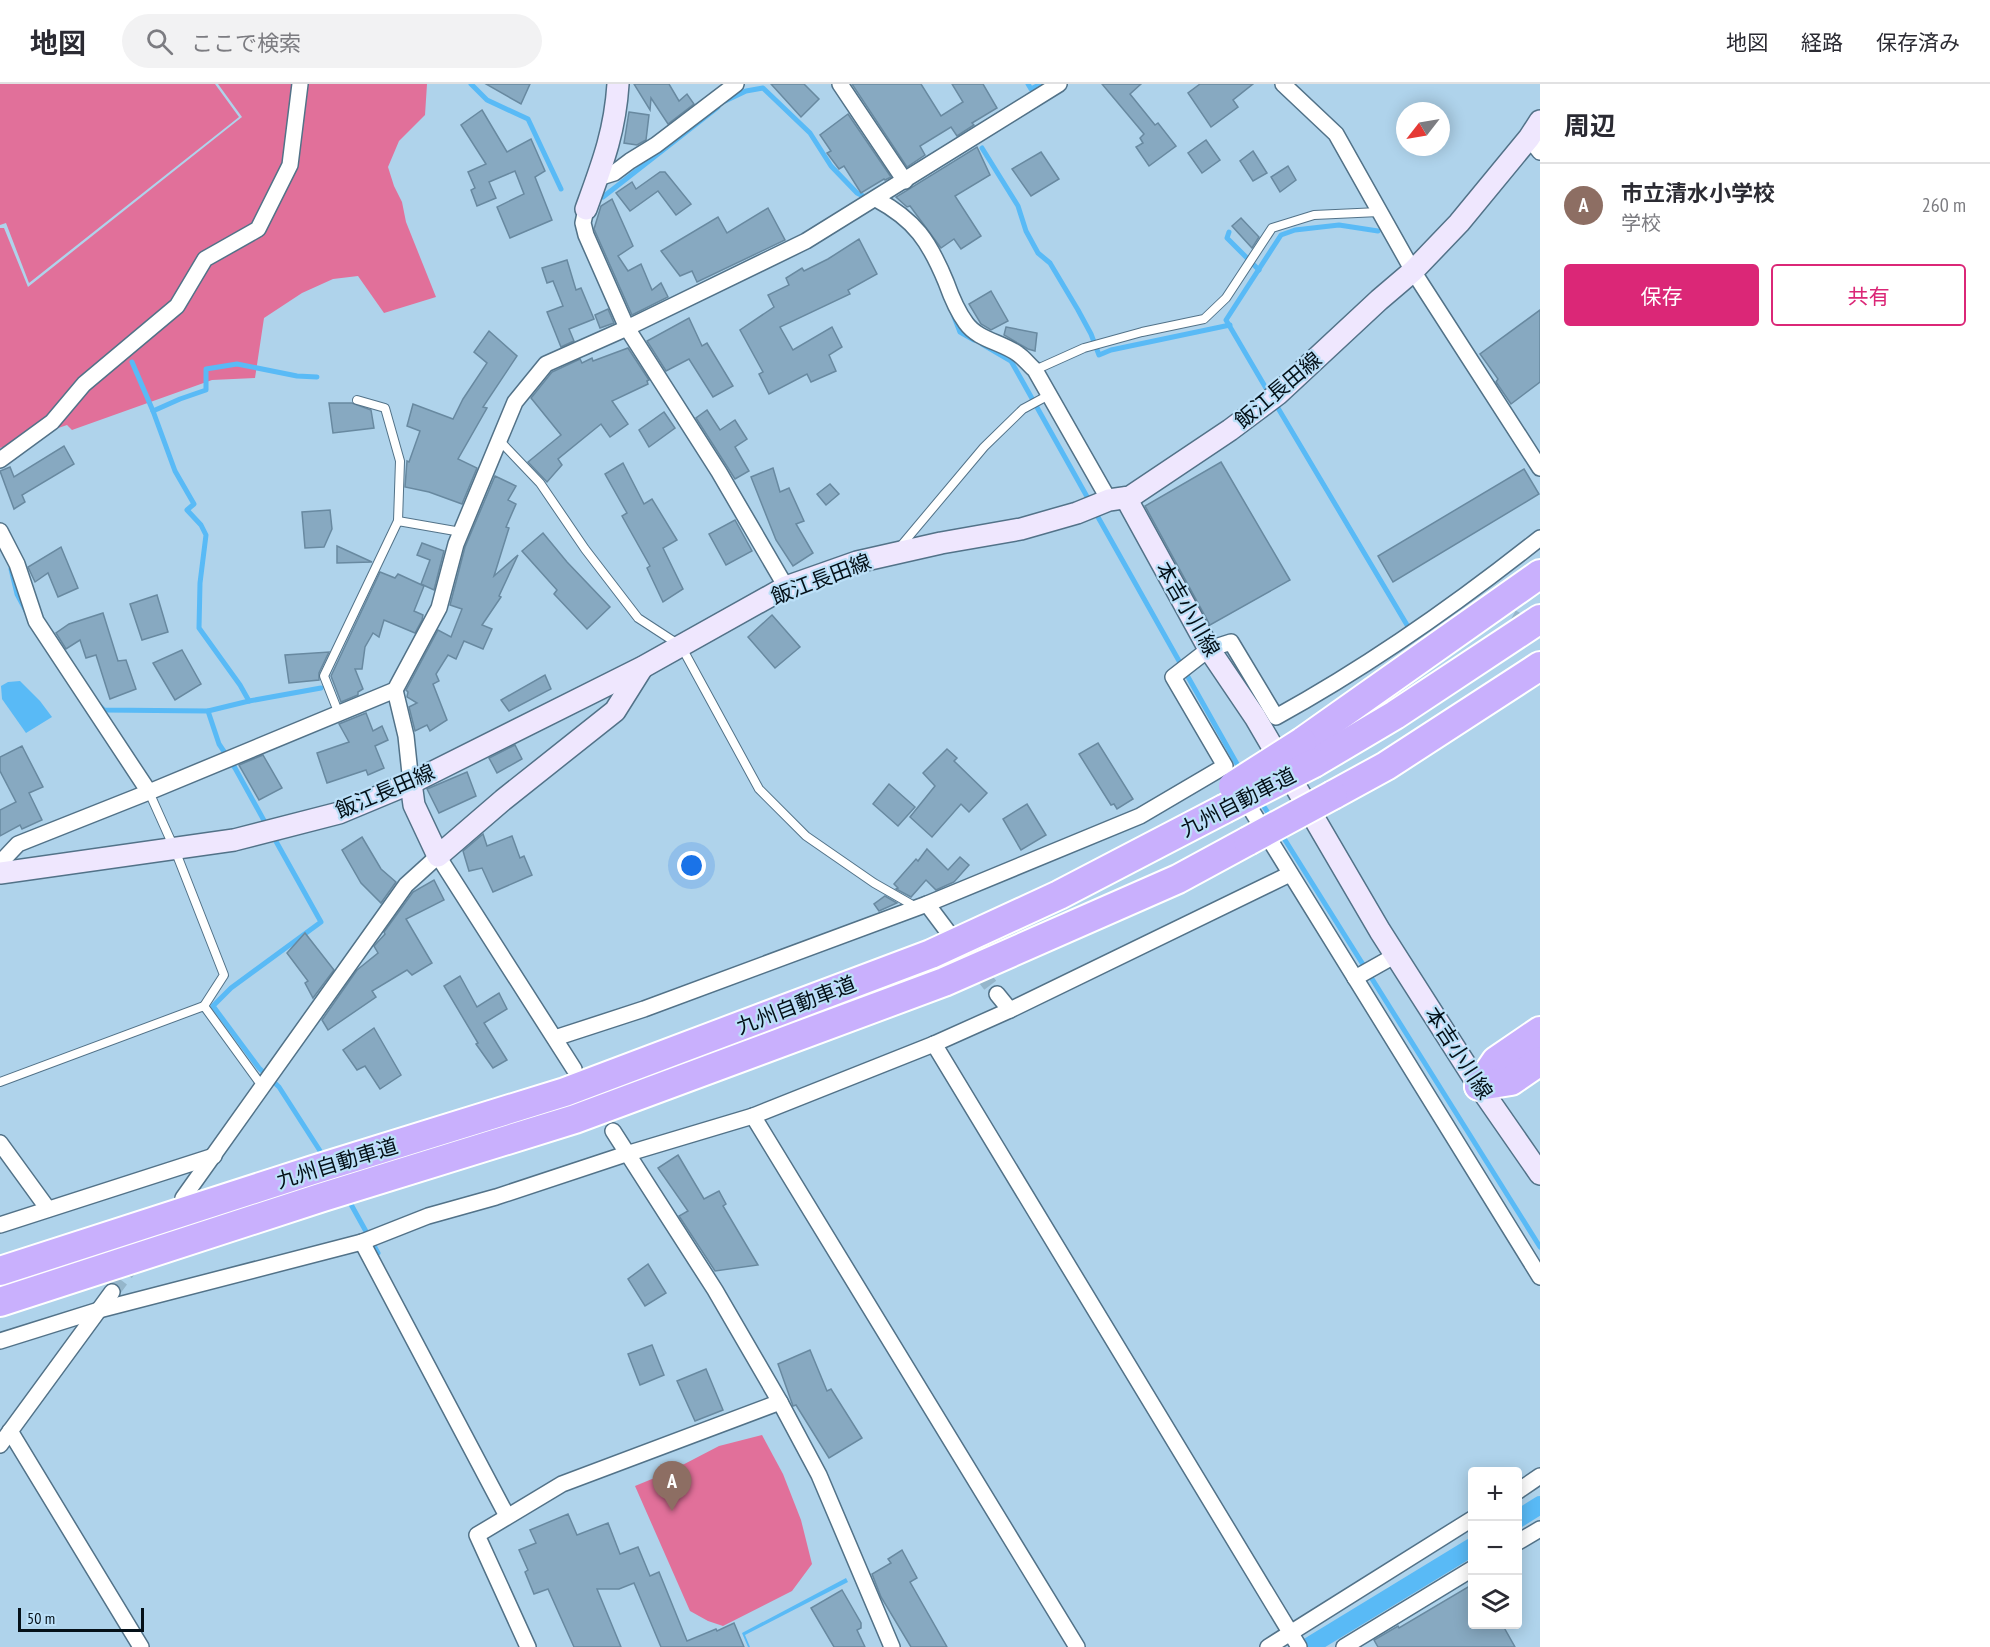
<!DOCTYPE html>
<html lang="ja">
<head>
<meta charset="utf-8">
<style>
	:root { --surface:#fff; --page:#f2f2f3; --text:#2b2b33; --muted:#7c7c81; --line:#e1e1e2; --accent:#db2777 }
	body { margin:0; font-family:"PT Sans Narrow","Noto Sans JP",sans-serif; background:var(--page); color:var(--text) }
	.controls { position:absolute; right:18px; bottom:18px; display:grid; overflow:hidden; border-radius:6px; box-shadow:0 3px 15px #0003 }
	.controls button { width:54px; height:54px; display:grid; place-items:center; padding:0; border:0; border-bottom:2px solid var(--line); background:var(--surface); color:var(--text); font:30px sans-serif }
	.compass { position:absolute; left:1396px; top:18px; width:54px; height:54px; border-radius:50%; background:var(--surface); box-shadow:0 3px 15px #0003; rotate:239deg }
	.scale { position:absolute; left:18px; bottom:15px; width:126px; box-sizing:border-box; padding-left:6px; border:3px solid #041018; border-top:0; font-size:16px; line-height:21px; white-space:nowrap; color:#041018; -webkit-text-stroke:4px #bce0f8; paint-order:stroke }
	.you { position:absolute; left:692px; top:782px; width:21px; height:21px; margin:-15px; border:4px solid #fff; border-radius:50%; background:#1a73e8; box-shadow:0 0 0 9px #1a73e833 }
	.badge { display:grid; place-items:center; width:39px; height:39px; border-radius:50%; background:var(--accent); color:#fff; font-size:20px; font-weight:700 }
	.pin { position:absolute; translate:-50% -50px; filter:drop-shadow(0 2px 3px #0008) }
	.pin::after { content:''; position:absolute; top:32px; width:21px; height:18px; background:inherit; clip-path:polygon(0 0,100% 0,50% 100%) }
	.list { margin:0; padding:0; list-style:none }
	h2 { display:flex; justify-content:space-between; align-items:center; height:78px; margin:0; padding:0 24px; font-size:26px }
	h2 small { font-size:20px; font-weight:400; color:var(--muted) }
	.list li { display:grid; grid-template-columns:39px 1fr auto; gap:18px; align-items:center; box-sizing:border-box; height:84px; padding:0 24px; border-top:2px solid var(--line) }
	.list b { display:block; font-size:22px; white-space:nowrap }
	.list p { margin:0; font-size:20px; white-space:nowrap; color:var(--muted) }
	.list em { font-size:20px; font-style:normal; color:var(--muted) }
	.actions { display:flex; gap:12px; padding:18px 24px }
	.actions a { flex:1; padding:14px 0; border:2px solid var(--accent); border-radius:6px; text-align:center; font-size:21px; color:var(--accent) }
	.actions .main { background:var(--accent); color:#fff }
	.icon { flex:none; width:33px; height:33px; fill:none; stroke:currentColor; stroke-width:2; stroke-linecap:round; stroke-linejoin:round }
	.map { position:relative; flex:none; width:1540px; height:1563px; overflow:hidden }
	header { display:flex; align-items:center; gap:36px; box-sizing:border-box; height:84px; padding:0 30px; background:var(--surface); border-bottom:2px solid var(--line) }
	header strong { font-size:28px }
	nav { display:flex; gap:33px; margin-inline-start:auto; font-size:21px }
	.search { width:420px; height:54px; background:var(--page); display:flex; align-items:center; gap:15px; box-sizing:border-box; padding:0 21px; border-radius:33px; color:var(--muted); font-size:22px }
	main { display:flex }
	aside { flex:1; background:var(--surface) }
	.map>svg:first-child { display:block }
	.green { fill:#e1709a }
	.water { fill:#59baf6 }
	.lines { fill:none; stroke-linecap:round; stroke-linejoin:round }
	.stream { stroke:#59baf6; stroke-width:5 }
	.canal { stroke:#59baf6; stroke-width:18 }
	.building { fill:#87a9c1; stroke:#6889a0; stroke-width:1.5 }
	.street-tunnel { stroke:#95b6cb; stroke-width:15; stroke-dasharray:15 8; stroke-linecap:butt }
	.lane-casing { stroke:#527288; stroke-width:10 }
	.street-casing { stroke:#527288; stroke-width:18 }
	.secondary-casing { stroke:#527288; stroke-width:24 }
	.highway-casing { stroke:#fff; stroke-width:32 }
	.lane { stroke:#fff; stroke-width:8 }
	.street { stroke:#fff; stroke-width:15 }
	.secondary { stroke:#efe7fe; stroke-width:21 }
	.highway { stroke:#c9b0fd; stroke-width:28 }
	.highway-bridge-casing { stroke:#fff; stroke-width:32; stroke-linecap:butt }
	.highway-bridge { stroke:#c9b0fd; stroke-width:28 }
	.labels { text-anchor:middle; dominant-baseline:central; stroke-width:4.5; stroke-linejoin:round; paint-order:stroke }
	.street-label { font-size:21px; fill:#041018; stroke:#bce0f8 }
</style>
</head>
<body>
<header>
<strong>地図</strong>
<div class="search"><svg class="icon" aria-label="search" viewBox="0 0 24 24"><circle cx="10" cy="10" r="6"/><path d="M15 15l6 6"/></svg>ここで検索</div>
<nav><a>地図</a><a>経路</a><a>保存済み</a></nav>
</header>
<main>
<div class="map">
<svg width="1540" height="1563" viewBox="0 0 1540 1563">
	<rect width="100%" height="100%" fill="#afd3eb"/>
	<g class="green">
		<path d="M0 0H215L239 33 29 199 6 139 0 141Z"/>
		<path d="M218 0H427L425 31 399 57 388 83 394 102 402 118 406 138 436 213 384 229 358 192 333 195 302 209 264 234 255 294 212 296 72 346 67 341 0 364V144H4L28 203 242 33Z"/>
		<path d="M762 1351 783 1390 801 1436 812 1480 792 1507 723 1542 708 1537 690 1527 635 1402 669 1388 719 1362Z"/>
	</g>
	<g class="water">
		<path d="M20 597 40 617 52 633 26 649 2 615 1 602 8 598Z"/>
		<path d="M846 1494 848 1498 745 1551 750 1563H748L742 1549Z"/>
	</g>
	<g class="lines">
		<g class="stream">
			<path d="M471 0 487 16 528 35 561 105"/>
			<path d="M1028 0 1031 5 1041 0"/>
			<path d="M725 17 746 7 763 4 810 49 831 82 857 109 867 114"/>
			<path d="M982 64 1018 122 1026 147 1038 169 1050 179 1078 226 1091 250 1099 271 1111 266 1230 241"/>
			<path d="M603 113 718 23"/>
			<path d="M1229 148 1227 154 1259 186"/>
			<path d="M953 230 960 248 974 256"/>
			<path d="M982 260 1011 277 1090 418"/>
			<path d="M132 278 153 327 175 387 194 420 187 426 201 441 206 451 200 499 199 544 240 601 249 617 208 627"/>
			<path d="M1270 311 1226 236 1281 151 1295 146 1339 141 1378 147"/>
			<path d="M1275 319 1410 546"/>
			<path d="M153 327 180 315 206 306V285L237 280 297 292 317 293"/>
			<path d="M1094 426 1241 687"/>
			<path d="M11 485 17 510 26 527"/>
			<path d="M249 617 321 604"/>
			<path d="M100 622 104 626 208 627 219 660 235 684 267 742"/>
			<path d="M1259 715 1272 735"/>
			<path d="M1280 748 1540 1163"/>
			<path d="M273 752 321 838 231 904 213 922 259 984 279 1003 324 1073"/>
			<path d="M348 1115 378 1169"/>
		</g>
		<g class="canal">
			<path d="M1518 1435 1540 1421"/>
			<path d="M1308 1563 1472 1463"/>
		</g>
	</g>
	<g class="building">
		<path d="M486 0H530L521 20Z"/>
		<path d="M634 0H669L679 17 687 10 694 20 668 40 651 14 650 26Z"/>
		<path d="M771 0H804L819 15 801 33Z"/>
		<path d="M852 0H921L941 32 963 18 952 0H983L997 24 972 39 974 41 957 52 951 43 920 62 925 71 907 83Z"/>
		<path d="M1102 0H1141L1130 10 1155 41 1158 39 1176 62 1149 82 1136 63 1143 59 1140 54 1144 50Z"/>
		<path d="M1200 0H1253L1233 16 1238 23 1211 43 1188 9Z"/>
		<path d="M482 26 507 68 531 55 545 87 535 93 552 136 510 154 497 123 524 110 515 87 489 98 496 114 477 122 471 106 475 104 468 88 486 80 461 41Z"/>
		<path d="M629 28 649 31 646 56 637 61 624 59Z"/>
		<path d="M848 30 891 93 885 96 884 95 861 109 844 82 839 85 827 69 831 67 820 51Z"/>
		<path d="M1206 56 1220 76 1202 89 1188 69Z"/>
		<path d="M977 63 990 91 955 112 981 152 961 165 954 155 941 164 910 122 907 123 896 113Z"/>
		<path d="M1253 67 1267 89 1253 97 1240 77Z"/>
		<path d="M1041 68 1059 95 1031 112 1012 85Z"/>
		<path d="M1288 82 1296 96 1280 108 1271 93Z"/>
		<path d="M660 88H665L691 120 676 131 658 107 630 127 616 109 632 98 636 105Z"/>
		<path d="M612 115 633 162 618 172 628 187 641 180 652 206 661 199 668 213 632 231 594 145 601 122Z"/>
		<path d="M768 124 785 156 697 198 692 187 680 192 661 167 718 133 727 149Z"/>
		<path d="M1241 134 1259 153 1252 164 1232 142Z"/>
		<path d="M859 155 877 190 848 206 850 210 780 243 793 266 832 243 842 263 829 271 836 287 811 298 807 290 769 310 759 290 763 288 740 246 774 223 768 211 789 201 786 194 802 184 804 187 828 175Z"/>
		<path d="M567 176 576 206 581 204 594 235 569 245 574 257 561 263 547 228 563 222 553 197 547 199 542 184Z"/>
		<path d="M991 207 1008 237 991 246 981 240 969 220Z"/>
		<path d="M608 225 614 239 600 244 595 231Z"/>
		<path d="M1540 226V298L1511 320 1496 298 1498 295 1480 270Z"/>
		<path d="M689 234 702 262 707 259 733 302 713 313 689 275 666 287 647 257Z"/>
		<path d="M1006 243 1037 249 1035 267 1028 265 1004 251Z"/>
		<path d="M489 247 517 272 483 323 487 324 458 375 477 384 462 420 429 408 405 403 407 377 409 378 420 347 407 342 413 320 453 335 463 315 487 279 474 268Z"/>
		<path d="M628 264 649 296 647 297 648 300 612 317 628 340 610 353 601 340 558 375 562 381 547 398 528 378 561 351 531 314 552 288 580 275 582 279 592 274 593 277Z"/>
		<path d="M329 319H352L371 326 374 344 333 349Z"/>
		<path d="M707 326 720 346 735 336 747 355 735 363 749 387 735 395 696 334Z"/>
		<path d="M664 328 675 344 649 363 639 346Z"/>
		<path d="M64 362 74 380 22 411 25 418 14 425 0 387 10 383 14 393Z"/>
		<path d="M1221 378 1290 496 1210 541 1145 422Z"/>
		<path d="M623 379 644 420 652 415 677 456 663 464 683 505 663 518 647 484 650 482 622 432 627 429 605 390Z"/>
		<path d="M773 384 780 408 789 404 804 437 796 440 813 469 793 482 776 456 751 393Z"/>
		<path d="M1524 385 1539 410 1393 498 1378 472Z"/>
		<path d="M495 392 516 402 508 416 516 420 506 443 509 444 494 492 518 471 499 512 501 513 482 541 492 545 483 565 464 557 456 575 448 571 436 590 439 597 433 600 447 636 430 647 427 641 415 647 409 623 417 619 407 613 408 608 406 606 438 546 451 553 462 525 450 521 465 463Z"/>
		<path d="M830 400 839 410 826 421 817 410Z"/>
		<path d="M330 426 332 445 324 463 305 464 302 428Z"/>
		<path d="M735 436 752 467 726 481 709 450Z"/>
		<path d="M543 449 567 478 610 523 587 545 554 510 557 506 522 467Z"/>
		<path d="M422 459 444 467 434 506 421 500 430 476 417 471Z"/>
		<path d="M337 462 372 478 337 479Z"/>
		<path d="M61 463 78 504 58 513 48 489 35 498 28 483Z"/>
		<path d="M380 488 395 494 398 490 424 502 414 527 423 531 422 536 415 549 384 536 379 553 373 549 365 563 362 585H355L363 605 358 608V611L341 618 331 592Z"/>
		<path d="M157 511 168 548 142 556 130 520Z"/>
		<path d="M103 529 118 577 126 576 136 605 110 615 96 571 86 574 80 556 66 565 56 549 69 540Z"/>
		<path d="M772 531 800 563 775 584 748 553Z"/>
		<path d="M182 566 201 600 175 616 153 579Z"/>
		<path d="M329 568 319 589V596L289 599 285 571Z"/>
		<path d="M545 591 551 605 509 627 501 616Z"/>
		<path d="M366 629 373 647 382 642 388 656 375 662 384 684 368 691 366 686 327 699 317 669 349 658 339 640Z"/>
		<path d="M1098 659 1133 715 1117 725 1114 720 1111 721 1079 670Z"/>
		<path d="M515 661 522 675 497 689 489 674Z"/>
		<path d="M22 662 43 703 29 709 42 736 22 745 20 741 0 752V726L16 718 0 687V673Z"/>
		<path d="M947 665 957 674 954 677 987 709 969 728 961 720 932 753 910 733 935 702 923 689Z"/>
		<path d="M263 671 282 704 259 716 239 681Z"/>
		<path d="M467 688 476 712 439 729 427 705Z"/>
		<path d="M889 700 915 723 898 742 873 720Z"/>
		<path d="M1027 720 1046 751 1021 766 1003 735Z"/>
		<path d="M483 750 487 762 512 752 520 774 524 772 532 791 493 808 482 784 469 787 463 767Z"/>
		<path d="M362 753 381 785 396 798 381 819 361 799 342 766Z"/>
		<path d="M927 765 948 786 960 773 969 781 954 798 936 806 926 796 911 813 896 805 898 804 894 800 916 775 918 777Z"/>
		<path d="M434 796 444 816 406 835 432 879 412 891 407 886 372 907 376 913 328 946 322 936 357 886 378 869 374 862 385 850 384 848 413 808Z"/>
		<path d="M885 812 897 819 879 827 874 820Z"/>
		<path d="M305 849 334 886 313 914 305 899 308 897 287 869Z"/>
		<path d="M460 892 477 923 499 909 507 925 484 939 507 976 493 984 476 960 478 959 444 902Z"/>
		<path d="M374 944 401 991 380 1005 365 982 357 986 343 966Z"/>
		<path d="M678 1071 704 1115 719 1107 726 1120 723 1122 758 1181 715 1187 679 1132 688 1127 658 1084Z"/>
		<path d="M648 1180 666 1209 645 1222 628 1195Z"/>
		<path d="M652 1261 664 1291 640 1301 628 1270Z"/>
		<path d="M810 1266 827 1307 831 1305 862 1354 829 1374 796 1321 793 1322 778 1280Z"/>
		<path d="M706 1285 723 1326 695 1337 677 1297Z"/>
		<path d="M568 1430 577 1451 608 1439 620 1470 638 1463 650 1492 659 1488 687 1557 716 1545 717 1547 734 1539 744 1563H661L634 1499 619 1505H597L621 1563H574L548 1505 534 1510 525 1488 528 1486 519 1466 536 1459 530 1446Z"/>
		<path d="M902 1466 917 1494 910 1498 947 1563H911L881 1513 872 1490 891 1479 888 1475Z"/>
		<path d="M1473 1500V1540H1502L1515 1563H1378L1374 1556 1398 1542 1399 1544Z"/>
		<path d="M842 1506 861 1539V1544L857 1546 865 1563H834L811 1524Z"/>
	</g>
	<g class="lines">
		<g class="street-tunnel">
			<path d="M1492 522 1532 544"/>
			<path d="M953 853 997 910"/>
			<path d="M112 1208 136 1176"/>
		</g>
		<defs>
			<g id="lane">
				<path d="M1035 286 1084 264 1142 248 1204 235 1226 214 1272 144 1314 131 1379 128"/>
				<path d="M357 316 385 324 400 377 398 437"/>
				<path d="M499 356 540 399 585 465 638 534 681 562 759 705 806 752 874 799 916 823"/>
				<path d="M900 463 984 363 1023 325 1049 311"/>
				<path d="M339 630 324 592 398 437 461 448"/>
				<path d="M149 708 175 766 224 891 204 922"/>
				<path d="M0 998 204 922 262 1002"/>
			</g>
			<g id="street">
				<path d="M840 0 905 97"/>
				<path d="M1283 0 1336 50 1413 187 1540 384"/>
				<path d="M1529 54 1540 68"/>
				<path d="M598 94 614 89 630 77 656 61 736 0"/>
				<path d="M876 115C915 136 929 157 946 198 951 212 957 227 966 239 978 256 1002 258 1018 270 1024 274 1029 281 1035 286L1109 416"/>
				<path d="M586 125 583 139 586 151 627 244 719 388 786 503"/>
				<path d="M0 376 52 338 84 300 177 222 205 175 258 145 290 81 300 0"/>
				<path d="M0 447 17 480 36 537 149 708"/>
				<path d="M395 606 406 652 411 699"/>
				<path d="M1242 711 1540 1193"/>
				<path d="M0 779 18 760 149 708 395 606 439 524 456 460 515 318 546 280 627 244 806 157 1059 0"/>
				<path d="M927 820 948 848"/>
				<path d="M1355 894 1396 871"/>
				<path d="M997 910 1010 926"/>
				<path d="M555 954 644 925 927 820 1140 732 1225 682 1173 593 1209 565 1231 558 1276 633C1369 582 1457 520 1540 454"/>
				<path d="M934 960 1299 1563"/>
				<path d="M753 1032 1077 1563"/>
				<path d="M613 1047 715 1206 780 1318 819 1391 892 1563"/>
				<path d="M0 1059 48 1125"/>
				<path d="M183 1114 406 801 438 772 574 985"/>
				<path d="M0 1141 214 1072"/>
				<path d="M362 1158 507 1432"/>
				<path d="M0 1257 99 1226 362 1158 428 1132 496 1113 626 1070 753 1032 934 960 1010 926 1290 790"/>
				<path d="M10 1347 141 1563"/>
				<path d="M0 1361 112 1208"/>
				<path d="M1518 1407 1540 1392"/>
				<path d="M1518 1458 1540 1445"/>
				<path d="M528 1563 477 1451 562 1400 780 1318"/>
				<path d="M1268 1563 1472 1435"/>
				<path d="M1344 1563 1472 1485"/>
			</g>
			<g id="secondary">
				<path d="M586 125C602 81 615 48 618 0"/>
				<path d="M1126 414 1209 565 1255 633 1380 847 1479 1002 1540 1090"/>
				<path d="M411 699 414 721 438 772 503 716 615 627 642 584"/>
				<path d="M0 789 234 756 339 729 411 699 643 583 786 503 857 478 941 459 1021 445 1077 429 1109 416 1130 413 1230 346 1278 310 1379 216 1413 187 1459 139 1529 54 1540 37"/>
			</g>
			<g id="highway">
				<path d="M1302 658 1540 490"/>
				<path d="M1314 679 1395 631 1540 535"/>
				<path d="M1333 711 1386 682 1540 582"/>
				<path d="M1479 1002 1496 977 1540 947"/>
				<path d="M1479 1002 1511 997 1540 977"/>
				<path d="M0 1187 313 1086 565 1008 931 870 1059 811 1224 725"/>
				<path d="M0 1218 323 1113 575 1035 944 898 1178 795 1248 757"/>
			</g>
		</defs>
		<use href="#lane" class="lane-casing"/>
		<use href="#street" class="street-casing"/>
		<use href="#secondary" class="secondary-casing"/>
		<use href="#highway" class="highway-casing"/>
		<use href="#lane" class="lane"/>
		<use href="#street" class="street"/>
		<use href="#secondary" class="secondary"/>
		<use href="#highway" class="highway"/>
		<defs>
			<g id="highway-bridge">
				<path d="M1233 702 1302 658"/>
				<path d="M1224 725 1314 679"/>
				<path d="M1248 757 1333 711"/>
			</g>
		</defs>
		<use href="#highway-bridge" class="highway-bridge-casing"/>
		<use href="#highway-bridge" class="highway-bridge"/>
	</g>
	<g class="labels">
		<g class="street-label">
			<text transform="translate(1278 306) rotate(-40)">飯江長田線</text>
			<text transform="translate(821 495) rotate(-21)">飯江長田線</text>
			<text transform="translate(1188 525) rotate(60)">本吉小川線</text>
			<text transform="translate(385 707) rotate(-23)">飯江長田線</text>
			<text transform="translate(1238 718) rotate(-27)">九州自動車道</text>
			<text transform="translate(796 921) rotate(-21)">九州自動車道</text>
			<text transform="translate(1459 969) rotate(57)">本吉小川線</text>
			<text transform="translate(337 1079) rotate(-17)">九州自動車道</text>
		</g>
	</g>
</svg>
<div class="controls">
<button>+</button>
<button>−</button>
<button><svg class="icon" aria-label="layers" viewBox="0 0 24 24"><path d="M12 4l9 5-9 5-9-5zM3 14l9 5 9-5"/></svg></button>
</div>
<svg class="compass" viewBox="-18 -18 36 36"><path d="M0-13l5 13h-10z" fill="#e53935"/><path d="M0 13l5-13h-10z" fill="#7c7c81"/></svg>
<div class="scale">50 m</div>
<div class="you"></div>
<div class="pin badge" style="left:672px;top:1427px;background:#8d6e63">A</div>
</div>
<aside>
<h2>周辺<small></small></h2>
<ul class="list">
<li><span class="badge" style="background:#8d6e63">A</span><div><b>市立清水小学校</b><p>学校</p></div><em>260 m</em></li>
</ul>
<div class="actions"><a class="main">保存</a><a>共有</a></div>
</aside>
</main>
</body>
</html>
